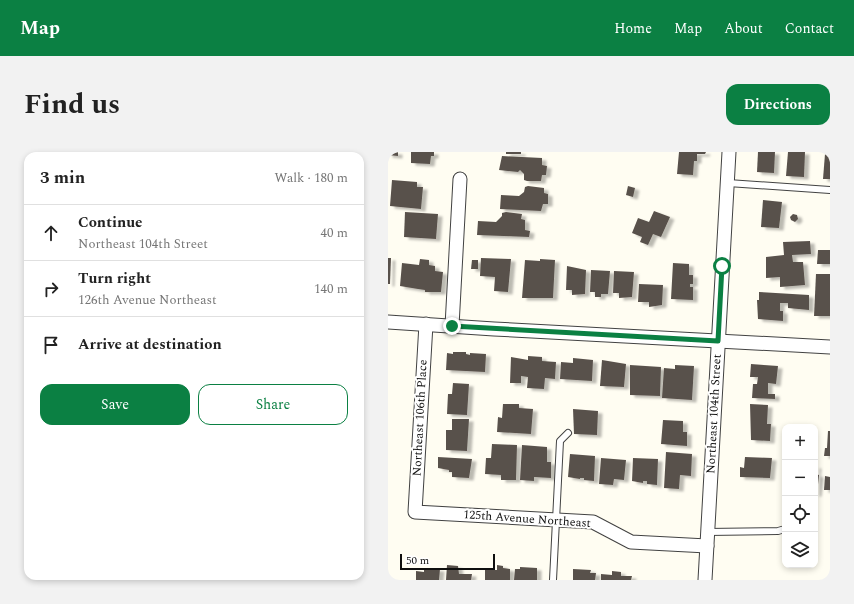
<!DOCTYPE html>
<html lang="en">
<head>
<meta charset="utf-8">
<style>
	:root { --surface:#fff; --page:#f2f2f2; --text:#222; --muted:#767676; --line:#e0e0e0; --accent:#0b8043 }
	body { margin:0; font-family:Spectral,serif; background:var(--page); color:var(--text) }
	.controls { position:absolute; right:12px; bottom:12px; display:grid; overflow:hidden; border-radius:8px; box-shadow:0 2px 6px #0003 }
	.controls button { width:36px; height:36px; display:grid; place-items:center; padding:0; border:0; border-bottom:1px solid var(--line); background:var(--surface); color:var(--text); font:20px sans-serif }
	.scale { position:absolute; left:12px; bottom:10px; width:95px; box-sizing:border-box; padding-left:4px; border:2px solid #0f0f0f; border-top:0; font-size:11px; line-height:14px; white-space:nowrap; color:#0f0f0f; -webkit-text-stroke:3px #fff; paint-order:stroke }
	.stop { position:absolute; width:12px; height:12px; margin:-9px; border:3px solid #0b8043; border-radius:50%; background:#fff }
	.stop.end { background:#0b8043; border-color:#fff; box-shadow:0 1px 4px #0008 }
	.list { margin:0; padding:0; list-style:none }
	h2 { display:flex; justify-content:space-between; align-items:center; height:52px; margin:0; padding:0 16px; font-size:17px }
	h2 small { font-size:13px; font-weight:400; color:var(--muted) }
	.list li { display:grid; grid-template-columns:26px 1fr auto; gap:12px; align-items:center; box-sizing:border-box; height:56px; padding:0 16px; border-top:1px solid var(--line) }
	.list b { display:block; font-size:15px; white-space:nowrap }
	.list p { margin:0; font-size:13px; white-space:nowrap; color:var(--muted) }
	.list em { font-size:13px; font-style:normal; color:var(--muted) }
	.actions { display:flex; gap:8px; padding:12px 16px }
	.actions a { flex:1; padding:9px 0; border:1px solid var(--accent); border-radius:12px; text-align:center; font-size:14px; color:var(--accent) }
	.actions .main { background:var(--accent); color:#fff }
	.icon { flex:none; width:22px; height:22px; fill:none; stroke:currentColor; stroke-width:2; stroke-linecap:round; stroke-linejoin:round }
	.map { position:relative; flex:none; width:442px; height:428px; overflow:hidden; border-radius:12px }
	header { display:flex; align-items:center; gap:24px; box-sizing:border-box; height:56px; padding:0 20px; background:var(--accent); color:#fff }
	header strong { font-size:19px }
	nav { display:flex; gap:22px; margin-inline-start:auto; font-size:14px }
	.intro { display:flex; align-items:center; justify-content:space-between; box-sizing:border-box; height:96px; padding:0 24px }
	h1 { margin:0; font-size:28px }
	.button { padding:10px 18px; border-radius:12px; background:var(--accent); color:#fff; font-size:14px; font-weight:700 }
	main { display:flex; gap:24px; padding:0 24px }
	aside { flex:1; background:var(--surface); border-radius:12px; box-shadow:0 2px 6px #0003 }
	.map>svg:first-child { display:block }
	.building { fill:#59514b; filter:url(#shadow) }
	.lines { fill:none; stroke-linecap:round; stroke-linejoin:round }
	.lane-casing { stroke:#424242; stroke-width:8 }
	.street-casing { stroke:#424242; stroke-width:15 }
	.lane { stroke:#fff; stroke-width:6 }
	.street { stroke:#fff; stroke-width:13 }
	.route { stroke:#0b8043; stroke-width:5 }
	.labels { text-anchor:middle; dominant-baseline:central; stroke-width:4; stroke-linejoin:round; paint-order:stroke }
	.street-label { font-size:12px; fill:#0f0f0f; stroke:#fff }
</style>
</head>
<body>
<header>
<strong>Map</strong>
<nav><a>Home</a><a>Map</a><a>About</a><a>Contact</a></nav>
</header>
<div class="intro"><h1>Find us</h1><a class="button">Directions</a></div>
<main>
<aside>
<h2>3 min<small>Walk · 180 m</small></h2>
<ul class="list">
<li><svg class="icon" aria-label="ahead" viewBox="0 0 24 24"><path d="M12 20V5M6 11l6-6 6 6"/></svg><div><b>Continue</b><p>Northeast 104th Street</p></div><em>40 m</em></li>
<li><svg class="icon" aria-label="right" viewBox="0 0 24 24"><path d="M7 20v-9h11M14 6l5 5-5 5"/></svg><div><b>Turn right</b><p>126th Avenue Northeast</p></div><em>140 m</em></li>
<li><svg class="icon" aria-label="arrive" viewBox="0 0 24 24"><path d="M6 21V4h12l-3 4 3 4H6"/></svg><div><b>Arrive at destination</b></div></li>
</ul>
<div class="actions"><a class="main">Save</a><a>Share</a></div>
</aside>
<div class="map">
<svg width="442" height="428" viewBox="0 0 442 428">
	<defs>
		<filter id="shadow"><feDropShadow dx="4.5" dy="2.5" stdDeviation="1" flood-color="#0004"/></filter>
	</defs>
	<rect width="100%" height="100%" fill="#fffdf2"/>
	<g class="building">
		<path d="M0 0H10V4L0 3Z"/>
		<path d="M23 0H46V4H43L42 12 23 11Z"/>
		<rect x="118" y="0" width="15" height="2"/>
		<path d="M291 0H318L317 2H309V9H306L305 23 289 22Z"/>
		<path d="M370 0H387L386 21 369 20Z"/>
		<path d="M400 0H417L416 25 398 24Z"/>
		<path d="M437 2 442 3V27H435Z"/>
		<path d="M114 4 154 6V13L159 14 158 23H154L153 29H139L136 28V22L132 18 130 20 111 18Z"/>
		<path d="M4 28 29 30V35H35L33 57 2 54Z"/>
		<path d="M140 34 156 36V41L160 42V52H155L153 59 112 57 113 43 131 44 136 40 137 35Z"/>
		<path d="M240 34 247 36 245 45 238 43Z"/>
		<path d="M375 48 394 50 391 76 373 75Z"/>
		<path d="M266 59 282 65 273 85 265 82 260 93 252 90 254 85 244 81 250 66 261 70Z"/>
		<path d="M17 60 50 62 48 87 16 85Z"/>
		<path d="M118 60 134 62 133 67 137 68V78L142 79 141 85 89 83 90 69 108 70 114 64V61Z"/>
		<path d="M405 62 409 63 410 67 407 70 403 68 402 65Z"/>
		<path d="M422 89 423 102 404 103 405 110H415L417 133 392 135V125L378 126V105L396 103 395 90Z"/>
		<path d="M430 98H442V112H429Z"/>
		<path d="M0 106H3L2 132H0Z"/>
		<path d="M93 106 123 107 120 140 106 139 107 125 92 124Z"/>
		<path d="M32 107 41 108V113L47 114V119L55 120 53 140H37V138L30 137 12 134 14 111 31 113Z"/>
		<path d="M152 107 167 108 165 146H134L137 108 152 109Z"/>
		<path d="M84 108H90V117H83Z"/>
		<path d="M285 111 301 112V123H305V132H302V135H305V148L283 147Z"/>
		<path d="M179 114 198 118 197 142 184 143V138H178Z"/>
		<path d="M203 118 222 119 220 142H213V145H207V140H202Z"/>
		<path d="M226 119 246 120 244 145 231 146V141H225Z"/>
		<path d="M428 122H442V164H426Z"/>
		<path d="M251 132 275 133 274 153 261 155V150H250Z"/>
		<path d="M371 140 421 143V158L400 156V151H392V159H395V169L370 167 369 148H371Z"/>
		<path d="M65 200H78V202L82 203V201L98 202 97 220 58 218 59 201 65 202Z"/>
		<path d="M140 204 154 205V209L168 210 167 227 157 226 156 237 139 236 140 225 133 224V231H122L123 205 140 208Z"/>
		<path d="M185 206 205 208 204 229 172 227 173 210 185 211Z"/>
		<path d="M214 208 238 212 236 235 212 234Z"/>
		<path d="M363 212 390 214 388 232 380 231V242H387V247L364 246 365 232H369L370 225H362Z"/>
		<path d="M242 213 273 215 272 244 242 243Z"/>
		<path d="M287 213 306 214 304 248 274 246 276 216 287 217Z"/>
		<path d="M65 231 81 232 79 263 59 262 60 242H64Z"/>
		<path d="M115 252H131V256L145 257 143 282 109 280 110 265 114 266Z"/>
		<path d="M362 252 380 253 379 272H383L382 289 363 288Z"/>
		<path d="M185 257 210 259 209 283 186 282Z"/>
		<path d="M64 267H81L79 299 58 298V278H64Z"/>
		<path d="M275 268 295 269V280H299V294L273 292Z"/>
		<path d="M440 279H442V304H436L437 296H439Z"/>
		<path d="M104 292 129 293 128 328H113V323L97 322 98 306H103Z"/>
		<path d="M134 293 159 295V310H163V326L146 325V329L132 328Z"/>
		<path d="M278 300 304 302 303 324 292 323 291 337 276 336Z"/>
		<path d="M182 302 207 304 206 329 196 328V326H192V327L180 325Z"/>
		<path d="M50 305 84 307 81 326 64 325V320H61V318L50 316Z"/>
		<path d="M357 305 384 306 382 326 352 325V315L356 316Z"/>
		<path d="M213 306 238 308 236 328 226 327 225 333 211 332Z"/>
		<path d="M245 306 270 307 269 333 259 332V329H255V331L244 329Z"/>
		<path d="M427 314H429L428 322 431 323 429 342H427Z"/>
		<path d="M437 324 442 325V338H436Z"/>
		<path d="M59 413 70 414 71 422H84L83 428H58Z"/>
		<path d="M109 413 115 414V416L122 417V428H97V418H109Z"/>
		<path d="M132 415 149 416V428H126L127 417H132Z"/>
		<path d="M36 416 52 417 51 428H28V419L36 420Z"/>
		<path d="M185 417 203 418 202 421H208L207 428H185Z"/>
		<path d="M224 419 233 420V424H244L243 428H213V422L224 423Z"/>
	</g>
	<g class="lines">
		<defs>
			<g id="lane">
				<path d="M340 31 442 38"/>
				<path d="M319 380 390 379 397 377"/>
				<path d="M165 428 172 289 180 281"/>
			</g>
			<g id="street">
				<path d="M0 170 106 177 442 195"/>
				<path d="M38 172 27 360 205 370 243 390 319 394"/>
				<path d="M64 174 72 27"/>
				<path d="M317 428 341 0"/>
			</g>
		</defs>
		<use href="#lane" class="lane-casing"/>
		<use href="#street" class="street-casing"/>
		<use href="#lane" class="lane"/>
		<use href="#street" class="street"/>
	</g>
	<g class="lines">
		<path class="route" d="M64 174 330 189 334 114"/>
	</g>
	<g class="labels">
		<g class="street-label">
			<text transform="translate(326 262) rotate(-87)">Northeast 104th Street</text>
			<text transform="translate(32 266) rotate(-87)">Northeast 106th Place</text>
			<text transform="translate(139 367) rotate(4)">125th Avenue Northeast</text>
		</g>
	</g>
</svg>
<div class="controls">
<button>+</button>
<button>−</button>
<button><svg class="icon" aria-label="locate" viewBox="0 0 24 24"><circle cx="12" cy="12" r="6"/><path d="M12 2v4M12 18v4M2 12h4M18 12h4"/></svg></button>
<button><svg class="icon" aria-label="layers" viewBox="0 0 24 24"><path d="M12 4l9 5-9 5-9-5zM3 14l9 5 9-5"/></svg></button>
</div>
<div class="scale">50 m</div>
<div class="stop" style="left:334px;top:114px"></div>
<div class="stop end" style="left:64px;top:174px"></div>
</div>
</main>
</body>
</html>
